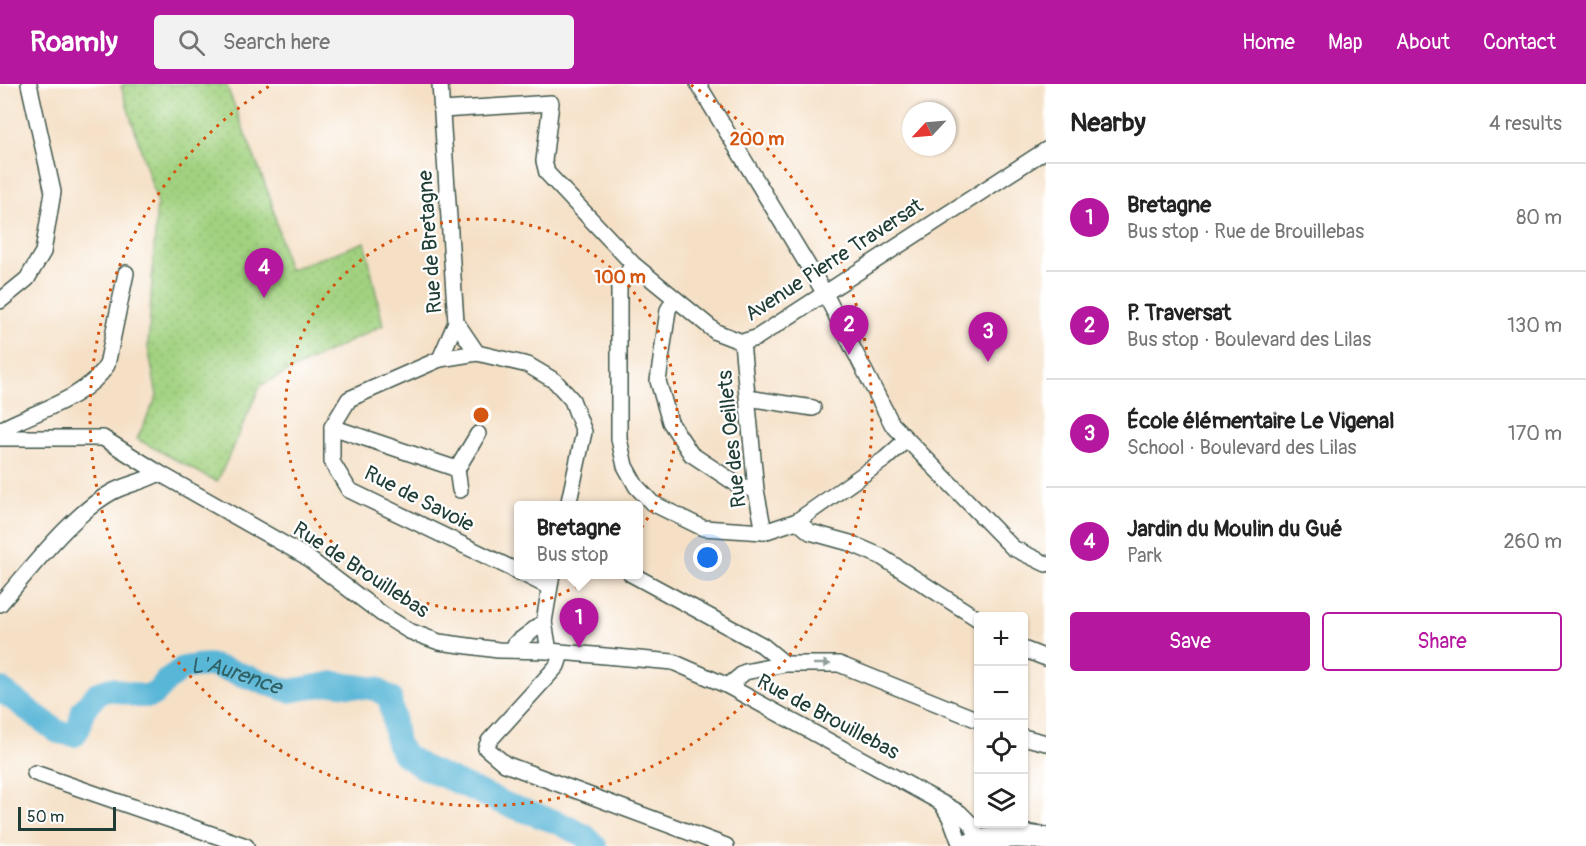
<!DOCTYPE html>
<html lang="en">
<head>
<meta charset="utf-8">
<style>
	:root { --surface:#fff; --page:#f2f2f2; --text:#222; --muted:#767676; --line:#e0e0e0; --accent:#b5179e }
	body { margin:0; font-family:Pangolin,sans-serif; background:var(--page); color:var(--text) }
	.controls { position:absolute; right:18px; bottom:18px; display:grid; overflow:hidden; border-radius:6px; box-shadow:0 2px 4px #0004 }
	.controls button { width:54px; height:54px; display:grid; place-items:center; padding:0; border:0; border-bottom:2px solid var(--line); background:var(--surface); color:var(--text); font:30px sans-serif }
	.compass { position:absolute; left:902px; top:18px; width:54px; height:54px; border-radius:50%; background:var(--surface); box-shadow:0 2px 4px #0004; rotate:244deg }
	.scale { position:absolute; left:18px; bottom:15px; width:98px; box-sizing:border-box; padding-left:6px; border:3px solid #1f3d34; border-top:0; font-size:16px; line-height:21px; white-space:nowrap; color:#1f3d34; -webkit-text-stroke:4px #fff; paint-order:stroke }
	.you { position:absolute; left:708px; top:474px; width:21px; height:21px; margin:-15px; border:4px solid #fff; border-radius:50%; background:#1a73e8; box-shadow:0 0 0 9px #1a73e833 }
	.badge { display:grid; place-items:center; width:39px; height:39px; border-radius:50%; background:var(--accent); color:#fff; font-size:20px; font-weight:700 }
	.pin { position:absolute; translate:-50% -50px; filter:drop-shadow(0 2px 3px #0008) }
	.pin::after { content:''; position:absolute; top:32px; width:21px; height:18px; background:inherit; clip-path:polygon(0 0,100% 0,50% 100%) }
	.popup { position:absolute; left:514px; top:417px; width:129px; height:78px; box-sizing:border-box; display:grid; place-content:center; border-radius:6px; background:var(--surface); filter:drop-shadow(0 2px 4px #0005); font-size:20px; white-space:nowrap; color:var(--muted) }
	.popup b { font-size:22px; color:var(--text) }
	.popup::after { content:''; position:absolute; left:50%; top:100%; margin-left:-12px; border:12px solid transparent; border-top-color:var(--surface) }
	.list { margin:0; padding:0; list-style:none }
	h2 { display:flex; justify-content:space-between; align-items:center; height:78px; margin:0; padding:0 24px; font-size:26px }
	h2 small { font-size:20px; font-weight:400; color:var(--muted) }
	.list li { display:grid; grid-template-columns:39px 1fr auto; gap:18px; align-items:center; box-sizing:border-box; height:108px; padding:0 24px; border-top:2px solid var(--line) }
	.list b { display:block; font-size:22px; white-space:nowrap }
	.list p { margin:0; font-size:20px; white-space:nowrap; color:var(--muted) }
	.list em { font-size:20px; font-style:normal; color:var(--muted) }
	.actions { display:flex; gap:12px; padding:18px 24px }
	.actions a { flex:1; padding:14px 0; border:2px solid var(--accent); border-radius:6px; text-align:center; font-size:21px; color:var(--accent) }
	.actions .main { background:var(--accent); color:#fff }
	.icon { flex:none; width:33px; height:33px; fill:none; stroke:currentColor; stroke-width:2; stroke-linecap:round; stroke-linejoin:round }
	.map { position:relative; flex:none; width:1046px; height:762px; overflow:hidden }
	header { display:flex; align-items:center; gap:36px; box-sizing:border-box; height:84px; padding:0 30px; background:var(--accent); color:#fff }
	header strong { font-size:28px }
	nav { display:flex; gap:33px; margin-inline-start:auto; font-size:21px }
	.search { width:420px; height:54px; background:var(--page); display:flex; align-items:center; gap:15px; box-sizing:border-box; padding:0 21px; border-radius:6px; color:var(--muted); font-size:22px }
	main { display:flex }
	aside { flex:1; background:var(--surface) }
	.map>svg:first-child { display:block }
	.park { fill:url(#park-dots); stroke:#60885a; stroke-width:1.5 }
	.water { fill:url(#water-ripples); stroke:#3c7a86; stroke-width:1.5 }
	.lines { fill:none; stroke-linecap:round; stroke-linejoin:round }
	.river { stroke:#59b6d7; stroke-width:24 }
	.street-casing { stroke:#3f554a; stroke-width:18 }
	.primary-casing { stroke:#3f554a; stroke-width:26 }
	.street { stroke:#fff; stroke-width:15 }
	.primary { stroke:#fff; stroke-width:22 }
	.oneway { fill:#8f9e9a }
	.ring { fill:none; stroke:#d45610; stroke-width:3; stroke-dasharray:3 6 }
	.labels { text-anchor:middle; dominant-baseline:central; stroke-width:4.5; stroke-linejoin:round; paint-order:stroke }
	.street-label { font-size:21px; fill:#1f3d34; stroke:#fff }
	.water-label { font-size:22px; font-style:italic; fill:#306165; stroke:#fff }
	.centre { fill:#d45610; stroke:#fff; stroke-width:3 }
	.ring-label { font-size:18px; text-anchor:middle; font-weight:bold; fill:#d45610; stroke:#fff; stroke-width:4.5; stroke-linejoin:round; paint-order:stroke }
</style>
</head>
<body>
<header>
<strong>Roamly</strong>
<div class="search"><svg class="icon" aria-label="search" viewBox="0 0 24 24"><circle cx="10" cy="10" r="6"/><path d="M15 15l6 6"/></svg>Search here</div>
<nav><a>Home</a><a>Map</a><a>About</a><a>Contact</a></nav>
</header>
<main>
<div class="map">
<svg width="1046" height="762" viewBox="0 0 1046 762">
	<defs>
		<pattern id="park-dots" width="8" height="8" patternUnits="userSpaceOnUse" patternTransform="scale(1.5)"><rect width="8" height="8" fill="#a2d280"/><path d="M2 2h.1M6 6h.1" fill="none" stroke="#8bb56f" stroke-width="1.8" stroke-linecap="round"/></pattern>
		<pattern id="water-ripples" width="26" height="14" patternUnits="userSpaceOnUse" patternTransform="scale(1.5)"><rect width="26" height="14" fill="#59b6d7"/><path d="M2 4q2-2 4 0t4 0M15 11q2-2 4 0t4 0" fill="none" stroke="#4995af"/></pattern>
	</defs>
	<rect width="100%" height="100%" fill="#fff"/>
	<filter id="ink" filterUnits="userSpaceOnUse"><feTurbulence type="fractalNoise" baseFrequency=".0167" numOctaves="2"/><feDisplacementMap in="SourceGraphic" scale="12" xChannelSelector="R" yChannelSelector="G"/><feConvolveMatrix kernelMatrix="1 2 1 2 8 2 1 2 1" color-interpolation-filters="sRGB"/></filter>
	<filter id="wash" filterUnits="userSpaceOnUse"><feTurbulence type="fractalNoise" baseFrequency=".008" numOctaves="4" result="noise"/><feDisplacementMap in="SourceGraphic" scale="24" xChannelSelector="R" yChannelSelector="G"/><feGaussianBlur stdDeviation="1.35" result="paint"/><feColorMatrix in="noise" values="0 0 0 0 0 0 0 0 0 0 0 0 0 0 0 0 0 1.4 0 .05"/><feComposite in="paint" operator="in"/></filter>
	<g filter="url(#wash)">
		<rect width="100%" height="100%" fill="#f5e0c6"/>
		<path class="park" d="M126 0H226L271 116 288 186 365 158 383 241 261 301 217 398 137 355 157 312 148 263 157 117 121 2Z"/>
		<path class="water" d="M209 581 288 607 334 599 376 605 390 614 397 659 404 670 423 683 508 721 559 739 585 752 595 762H589L585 757 570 748 504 727 412 684 394 668 385 635 384 615 381 612C371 611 362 610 353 608 346 607 338 602 331 603 315 603 304 615 286 612 260 608 223 582 199 585 175 589 168 613 149 616 144 616 140 615 135 614 107 609 108 605 87 627 86 641 84 655 69 659L43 644 0 613V605L58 648 74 651C84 637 82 619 100 609 116 600 132 616 149 612 158 610 161 602 166 596 179 584 192 583 209 581Z"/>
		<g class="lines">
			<path class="river" id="s1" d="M0 605 58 648 74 651 79 644 83 626 98 609 111 605 139 612H150L157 608 166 597 183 584 196 582 209 581 231 587 289 607 334 599 376 605 390 614 397 659 404 670 423 683 508 721 559 739 585 752 595 762"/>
		</g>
	</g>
	<g filter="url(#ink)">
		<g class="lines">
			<defs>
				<g id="street">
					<path d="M440 0 456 238 477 269 528 281 555 297 572 316 584 348 568 422"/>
					<path d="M698 0 824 208 892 340 1013 464 1046 480"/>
					<path d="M442 26 551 19 544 77 547 89 633 180 716 248 742 258 756 254 1046 66"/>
					<path d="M633 180 619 202V355L625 382 636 402 652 419 703 444 764 448 797 437 885 375 906 356"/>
					<path d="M674 215 668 226 658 297 670 338 691 370 741 403 756 406"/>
					<path d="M0 217 27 195 43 168 53 108 29 0"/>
					<path d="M742 258 756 406 764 448"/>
					<path d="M477 269 440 275 349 315 332 343V378L349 406 519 488"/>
					<path d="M440 275 456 238"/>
					<path d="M748 314 813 324"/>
					<path d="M332 343 457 385 478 350"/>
					<path d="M0 346C35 327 86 315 107 281L126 189"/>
					<path d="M0 354H103L159 389 305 472 382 530 409 547 439 558 498 566 549 567 673 578 728 602 960 729 972 741 982 762"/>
					<path d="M457 385 460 406"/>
					<path d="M797 437 810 448 850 459 880 472 978 535"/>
					<path d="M523 490 549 503"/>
					<path d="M631 490 762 561 785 580"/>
					<path d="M0 520C30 486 72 430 112 408 127 400 144 398 159 389"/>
					<path d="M544 538 552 490"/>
					<path d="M1023 565 1046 574"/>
					<path d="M514 566 515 560 544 538 549 567"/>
					<path d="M561 570 557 582 489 657 486 664 505 680 726 762"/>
					<path d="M728 602 745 588 785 580H839L978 636"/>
					<path d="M1023 653 1046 659"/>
					<path d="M35 689 246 762"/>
					<path d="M942 720 951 735 961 762"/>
				</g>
				<path id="primary" d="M966 762C992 752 1018 750 1046 755"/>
			</defs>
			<use href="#street" class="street-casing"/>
			<use href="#primary" class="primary-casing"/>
			<use href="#street" class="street"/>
			<use href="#primary" class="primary"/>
		</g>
		<defs><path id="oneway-solid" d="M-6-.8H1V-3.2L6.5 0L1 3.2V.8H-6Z" transform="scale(1.5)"/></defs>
		<use class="oneway" href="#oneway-solid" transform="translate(822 580)"/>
	</g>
	<g class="ring">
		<circle cx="481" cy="331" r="196"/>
		<path d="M691 1A391 391 0 1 1 271 1"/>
	</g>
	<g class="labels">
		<g class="street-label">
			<text transform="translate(430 158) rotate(-94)">Rue de Bretagne</text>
			<text transform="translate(834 176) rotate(-33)">Avenue Pierre Traversat</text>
			<text transform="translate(732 355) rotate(-96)">Rue des Oeillets</text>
			<text transform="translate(419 415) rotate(27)">Rue de Savoie</text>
			<text transform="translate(361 486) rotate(33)">Rue de Brouillebas</text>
			<text transform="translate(828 633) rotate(28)">Rue de Brouillebas</text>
		</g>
		<g class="water-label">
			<text stroke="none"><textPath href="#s1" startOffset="290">L'Aurence</textPath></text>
		</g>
	</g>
	<circle cx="481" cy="331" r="9" class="centre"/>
	<g class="ring-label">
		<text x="757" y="61">200 m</text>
		<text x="620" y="199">100 m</text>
	</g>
</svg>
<div class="controls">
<button>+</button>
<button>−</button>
<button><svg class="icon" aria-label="locate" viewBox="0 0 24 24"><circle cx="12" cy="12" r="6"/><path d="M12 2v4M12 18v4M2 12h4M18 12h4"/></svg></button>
<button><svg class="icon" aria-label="layers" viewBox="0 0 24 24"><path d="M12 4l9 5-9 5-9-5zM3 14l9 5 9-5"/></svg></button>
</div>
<svg class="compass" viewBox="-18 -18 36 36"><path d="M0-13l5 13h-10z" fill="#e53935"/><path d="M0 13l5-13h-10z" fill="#767676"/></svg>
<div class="scale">50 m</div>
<div class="you"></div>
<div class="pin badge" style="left:579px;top:564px">1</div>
<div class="popup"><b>Bretagne</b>Bus stop</div>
<div class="pin badge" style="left:849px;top:271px">2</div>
<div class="pin badge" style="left:988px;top:278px">3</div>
<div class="pin badge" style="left:264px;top:214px">4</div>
</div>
<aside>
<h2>Nearby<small>4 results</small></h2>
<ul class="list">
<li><span class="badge">1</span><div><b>Bretagne</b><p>Bus stop · Rue de Brouillebas</p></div><em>80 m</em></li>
<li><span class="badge">2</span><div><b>P. Traversat</b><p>Bus stop · Boulevard des Lilas</p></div><em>130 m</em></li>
<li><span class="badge">3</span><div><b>École élémentaire Le Vigenal</b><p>School · Boulevard des Lilas</p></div><em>170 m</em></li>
<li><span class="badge">4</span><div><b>Jardin du Moulin du Gué</b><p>Park</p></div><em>260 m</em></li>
</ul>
<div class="actions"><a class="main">Save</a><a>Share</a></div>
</aside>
</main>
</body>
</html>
